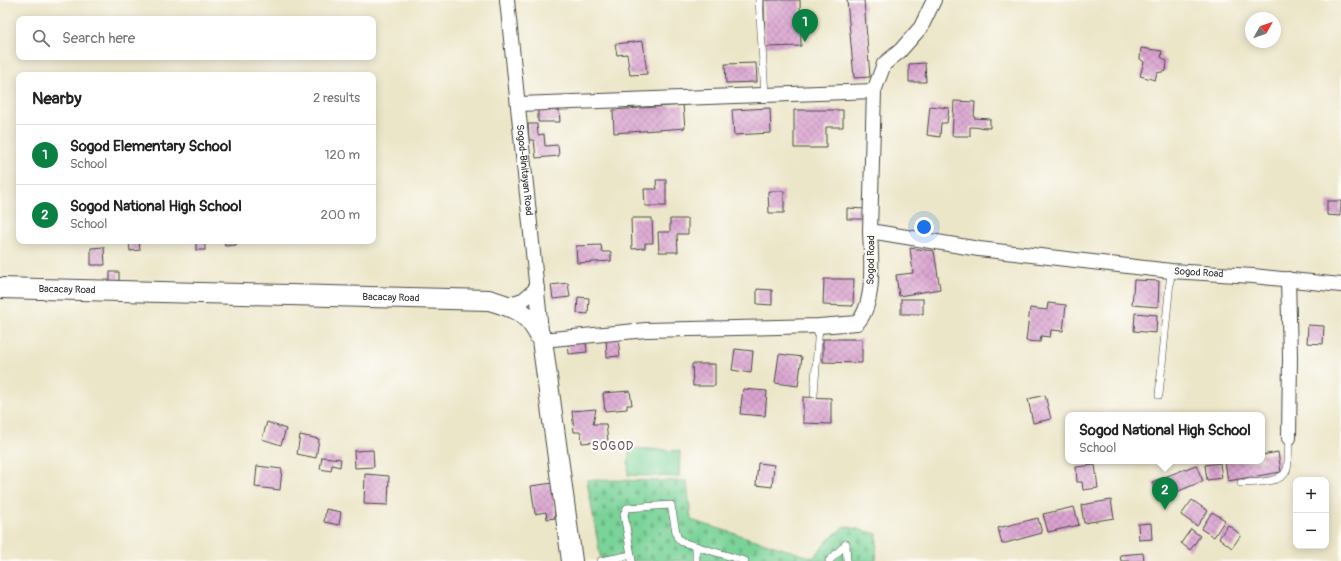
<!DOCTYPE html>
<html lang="en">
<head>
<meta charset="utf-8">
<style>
	:root { --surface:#fff; --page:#f2f2f2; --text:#222; --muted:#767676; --line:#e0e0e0; --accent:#0b8043 }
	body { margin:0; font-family:Pangolin,sans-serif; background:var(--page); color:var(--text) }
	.controls { position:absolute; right:12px; bottom:12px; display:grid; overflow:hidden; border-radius:8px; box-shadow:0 2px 10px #0003 }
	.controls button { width:36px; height:36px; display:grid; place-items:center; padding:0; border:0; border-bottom:1px solid var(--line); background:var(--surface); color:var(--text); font:20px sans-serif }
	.compass { position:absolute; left:1245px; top:12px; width:36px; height:36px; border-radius:50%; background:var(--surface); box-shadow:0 2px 10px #0003; rotate:50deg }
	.you { position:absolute; left:924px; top:227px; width:14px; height:14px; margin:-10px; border:3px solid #fff; border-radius:50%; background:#1a73e8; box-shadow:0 0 0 6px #1a73e833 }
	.badge { display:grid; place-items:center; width:26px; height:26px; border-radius:50%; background:var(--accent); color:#fff; font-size:13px; font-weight:700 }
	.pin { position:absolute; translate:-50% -33px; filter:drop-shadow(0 1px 2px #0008) }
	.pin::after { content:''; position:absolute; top:21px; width:14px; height:12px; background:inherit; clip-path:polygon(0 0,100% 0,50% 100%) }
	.popup { position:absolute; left:1065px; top:412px; width:200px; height:52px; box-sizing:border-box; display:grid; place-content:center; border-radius:8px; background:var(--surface); filter:drop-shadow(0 1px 3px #0005); font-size:13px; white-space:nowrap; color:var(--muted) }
	.popup b { font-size:15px; color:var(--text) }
	.popup::after { content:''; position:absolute; left:50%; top:100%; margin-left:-8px; border:8px solid transparent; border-top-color:var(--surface) }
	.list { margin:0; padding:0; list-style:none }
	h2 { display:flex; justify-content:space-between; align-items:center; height:52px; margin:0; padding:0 16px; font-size:17px }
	h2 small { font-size:13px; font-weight:400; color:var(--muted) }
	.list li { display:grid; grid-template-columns:26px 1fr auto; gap:12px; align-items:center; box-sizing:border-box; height:60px; padding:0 16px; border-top:1px solid var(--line) }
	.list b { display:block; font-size:15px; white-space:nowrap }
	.list p { margin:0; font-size:13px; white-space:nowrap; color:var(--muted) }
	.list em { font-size:13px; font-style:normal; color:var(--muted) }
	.icon { flex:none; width:22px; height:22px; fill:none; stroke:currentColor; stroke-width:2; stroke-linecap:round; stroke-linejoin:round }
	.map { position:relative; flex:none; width:1341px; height:561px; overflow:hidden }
	.search { position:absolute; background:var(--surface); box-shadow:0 2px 10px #0003; left:16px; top:16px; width:360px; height:44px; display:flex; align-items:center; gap:10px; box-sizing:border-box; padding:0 14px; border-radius:8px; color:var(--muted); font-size:15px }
	.panel { position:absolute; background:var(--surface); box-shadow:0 2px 10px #0003; left:16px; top:72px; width:360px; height:172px; border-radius:8px }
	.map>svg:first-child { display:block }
	.grass { fill:#7ad399; stroke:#527f62 }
	.cemetery { fill:url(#cemetery-stones); stroke:#527f62 }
	.building { fill:url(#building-cross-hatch) }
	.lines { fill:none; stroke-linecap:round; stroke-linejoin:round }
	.lane-casing { stroke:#484743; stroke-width:8 }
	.street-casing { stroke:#484743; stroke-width:16 }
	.secondary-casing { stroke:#484743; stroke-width:22 }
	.lane { stroke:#fff; stroke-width:7 }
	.street { stroke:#fff; stroke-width:14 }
	.secondary { stroke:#fff; stroke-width:20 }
	.labels { text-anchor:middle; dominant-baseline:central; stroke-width:4; stroke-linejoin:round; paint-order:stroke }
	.street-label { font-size:10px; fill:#2b2b2b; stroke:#fdfcf7 }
	.quarter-label { font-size:12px; letter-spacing:1px; fill:#685565; stroke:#fdfcf7 }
</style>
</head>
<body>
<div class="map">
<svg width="1341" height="561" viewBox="0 0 1341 561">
	<defs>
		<pattern id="cemetery-stones" width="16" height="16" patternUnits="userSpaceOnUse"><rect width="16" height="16" fill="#7ad399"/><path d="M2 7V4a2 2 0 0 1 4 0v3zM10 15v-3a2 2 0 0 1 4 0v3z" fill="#6ab584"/></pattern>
		<pattern id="building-cross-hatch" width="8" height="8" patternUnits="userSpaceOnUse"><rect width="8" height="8" fill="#daa3d0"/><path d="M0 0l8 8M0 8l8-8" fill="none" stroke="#b185a9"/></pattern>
	</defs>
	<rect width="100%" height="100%" fill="#fdfcf7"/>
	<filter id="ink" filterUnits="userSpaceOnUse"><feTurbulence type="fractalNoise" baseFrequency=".025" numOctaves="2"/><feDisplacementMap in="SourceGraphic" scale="8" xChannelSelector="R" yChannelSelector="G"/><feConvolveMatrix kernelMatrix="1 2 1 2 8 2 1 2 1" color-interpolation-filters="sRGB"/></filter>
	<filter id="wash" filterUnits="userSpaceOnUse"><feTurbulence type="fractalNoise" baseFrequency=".012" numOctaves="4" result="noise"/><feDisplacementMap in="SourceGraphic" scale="16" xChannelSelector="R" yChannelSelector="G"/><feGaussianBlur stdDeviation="0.9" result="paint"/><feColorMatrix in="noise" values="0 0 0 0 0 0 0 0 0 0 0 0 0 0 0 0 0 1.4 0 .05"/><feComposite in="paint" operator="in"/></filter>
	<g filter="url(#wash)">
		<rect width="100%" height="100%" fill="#ece6c9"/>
		<path class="grass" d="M629 448 680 451 679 477 628 475Z"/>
		<path class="cemetery" d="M587 480 687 481 691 520 813 558 828 540 845 526 877 534 876 561H601Z"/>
		<g id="blocks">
			<g class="building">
				<path d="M764 0H800L801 46 765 47Z"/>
				<path d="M847 0H864L870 77 854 78Z"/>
				<path d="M643 41 647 74 630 75 627 54 617 55 615 44Z"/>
				<path d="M1141 48 1162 51 1161 57 1167 61 1166 71 1157 73 1155 80 1140 76 1144 62 1140 59Z"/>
				<path d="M756 63 757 82 726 83 725 64Z"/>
				<path d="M925 63 926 82H909V64Z"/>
				<path d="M954 101 975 102 974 118 990 119V128L970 127V136H952Z"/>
				<path d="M683 105 685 128 614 133 613 110Z"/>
				<path d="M930 106 949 108 947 123H941L940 137 927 135Z"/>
				<path d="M770 108 771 133 734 135 732 110Z"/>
				<path d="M538 110H559L560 122H538Z"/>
				<path d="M794 110H843V127H826V148H794Z"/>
				<path d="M528 124H537L538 135 544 134 545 146 558 145 559 156 536 158 534 140H529Z"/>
				<path d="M656 180H666V206H645L644 189H657Z"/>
				<path d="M768 191H784V213H769Z"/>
				<path d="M1327 201H1341L1340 216 1327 215Z"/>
				<path d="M847 208 866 209V219H847Z"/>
				<path d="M631 218H652L653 243H645V248L632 249Z"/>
				<path d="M670 219H688V234H677L678 252H659L658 232H670Z"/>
				<path d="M129 241H139L140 250 130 251Z"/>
				<rect x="196" y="241" width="9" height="9"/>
				<path d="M224 241H236V245L225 246Z"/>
				<path d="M601 245 602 252H611V261L577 263 576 246Z"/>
				<path d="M104 247 105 265H91V248Z"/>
				<path d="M910 248 934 251 940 289 899 296 896 275 913 273Z"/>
				<rect x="110" y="272" width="9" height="9"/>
				<path d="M824 279H854L853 306 823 305Z"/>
				<path d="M1134 280 1159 281 1158 307 1132 305Z"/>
				<path d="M568 283 570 297 553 299 551 285Z"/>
				<path d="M757 289 772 290V305L757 304Z"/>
				<path d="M578 297 589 298 588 314 577 313Z"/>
				<rect x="901" y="299" width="22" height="15"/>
				<path d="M1048 303 1066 305 1063 331 1051 330 1050 337 1041 336 1040 342 1026 341 1030 308 1047 310Z"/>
				<path d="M1135 313 1157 315 1156 333 1134 331Z"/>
				<path d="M1308 325 1324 326 1323 344 1307 343Z"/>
				<path d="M618 338 620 356 607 357 606 339Z"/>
				<path d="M823 339H862V363L823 362Z"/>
				<path d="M586 340 587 352 569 354 568 342Z"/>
				<path d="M735 349 753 351 751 373 732 370Z"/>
				<path d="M779 354 802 357 798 386 775 383Z"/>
				<path d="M692 364H715V386H693Z"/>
				<path d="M743 389 767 391 765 416 740 414Z"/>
				<path d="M630 391 632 405H627V409L605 411 603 393Z"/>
				<path d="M1045 395 1051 419 1033 423 1028 399Z"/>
				<path d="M803 397 831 398V424L803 423Z"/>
				<path d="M596 409 593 424H606L608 441 582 443 581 432H574L572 411Z"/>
				<path d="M267 422 286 429 281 445 262 439Z"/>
				<path d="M300 435 319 439 316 458 297 454Z"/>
				<path d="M373 450 374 467 355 468 354 451Z"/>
				<path d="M1278 452 1281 472 1228 481 1225 462 1262 461V455Z"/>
				<path d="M322 457 341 459 340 467 332 465 331 471 320 469Z"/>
				<path d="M758 463 774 465 772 487 756 485Z"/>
				<path d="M1220 463 1222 478 1207 480 1205 465Z"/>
				<path d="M1095 465 1098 488 1083 490 1082 482H1077L1076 467Z"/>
				<path d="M1196 465 1203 481 1169 495 1162 478Z"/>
				<path d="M257 466 282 469 280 490 255 487Z"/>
				<path d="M365 474 389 476 388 505 364 504Z"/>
				<path d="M1159 479 1162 487 1155 490 1152 482Z"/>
				<path d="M553 483 555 518 547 519 546 512 535 514 531 486Z"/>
				<path d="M1111 500 1114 518 1084 523 1081 505Z"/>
				<path d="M1192 500 1208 511 1197 526 1181 515Z"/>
				<path d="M1074 507 1079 525 1048 532 1043 514Z"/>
				<path d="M326 509 341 512 339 525 324 522Z"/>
				<path d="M1212 512 1225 520 1214 537 1201 529Z"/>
				<path d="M1038 518 1042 533 1002 544 998 528Z"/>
				<path d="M1151 523 1152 539 1139 540 1138 524Z"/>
				<path d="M1228 525 1241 535 1232 548 1219 538Z"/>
				<path d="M1191 529 1200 536 1190 550 1181 543Z"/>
				<path d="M1143 553 1144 561H1121L1120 555Z"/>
			</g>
		</g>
	</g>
	<g filter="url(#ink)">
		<use href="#blocks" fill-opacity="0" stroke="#484743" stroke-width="1"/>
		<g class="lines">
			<defs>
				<g id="lane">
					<path d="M759 0 765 95"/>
					<path d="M814 394 819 326"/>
					<path d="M1159 395 1171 271"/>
					<path d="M1241 483C1254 482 1283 484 1287 469 1289 460 1288 448 1289 438"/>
					<path d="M846 544 847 561"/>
					<path d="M601 561 631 555"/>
					<path d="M632 561 624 514 627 508 671 505 677 537 682 542 745 561"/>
					<path d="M696 561V546"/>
					<path d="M829 561 846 544"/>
				</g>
				<g id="street">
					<path id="s1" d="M507 0 542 340 646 330 819 326 857 323C876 304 871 257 870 231L979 249 1171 271 1253 276 1341 285"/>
					<path d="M519 104 874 91"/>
					<path d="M870 231 874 91 884 64 900 51 921 27 934 0"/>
					<path d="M1288 279 1290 357 1289 438"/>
					<path d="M507 305 523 300 537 288"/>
				</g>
				<g id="secondary">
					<path id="s2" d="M0 288 489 300C517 308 530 313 542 340L572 561"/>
				</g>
			</defs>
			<use href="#lane" class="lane-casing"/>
			<use href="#street" class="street-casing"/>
			<use href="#secondary" class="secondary-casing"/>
			<use href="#lane" class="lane"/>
			<use href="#street" class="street"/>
			<use href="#secondary" class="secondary"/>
		</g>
	</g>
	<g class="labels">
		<g class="street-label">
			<text stroke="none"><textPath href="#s1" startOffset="171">Sogod-Binitayan Road</textPath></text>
			<text transform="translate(871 260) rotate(-89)">Sogod Road</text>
			<text stroke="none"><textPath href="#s1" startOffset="1084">Sogod Road</textPath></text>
			<text stroke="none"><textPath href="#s2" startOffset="67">Bacacay Road</textPath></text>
			<text stroke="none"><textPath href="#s2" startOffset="391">Bacacay Road</textPath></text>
		</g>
		<g class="quarter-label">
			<text x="613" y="446">SOGOD</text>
		</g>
	</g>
</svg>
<div class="controls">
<button>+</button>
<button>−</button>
</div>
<svg class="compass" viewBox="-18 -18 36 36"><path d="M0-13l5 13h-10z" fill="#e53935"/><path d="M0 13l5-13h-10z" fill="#767676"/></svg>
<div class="you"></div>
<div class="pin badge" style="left:805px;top:42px">1</div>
<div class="pin badge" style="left:1165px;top:510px">2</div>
<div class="popup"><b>Sogod National High School</b>School</div>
<div class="search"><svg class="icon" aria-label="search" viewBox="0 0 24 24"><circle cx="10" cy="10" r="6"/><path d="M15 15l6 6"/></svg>Search here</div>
<section class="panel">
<h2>Nearby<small>2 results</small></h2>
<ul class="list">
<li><span class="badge">1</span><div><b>Sogod Elementary School</b><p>School</p></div><em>120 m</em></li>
<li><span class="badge">2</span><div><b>Sogod National High School</b><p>School</p></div><em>200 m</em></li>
</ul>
</section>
</div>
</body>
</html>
